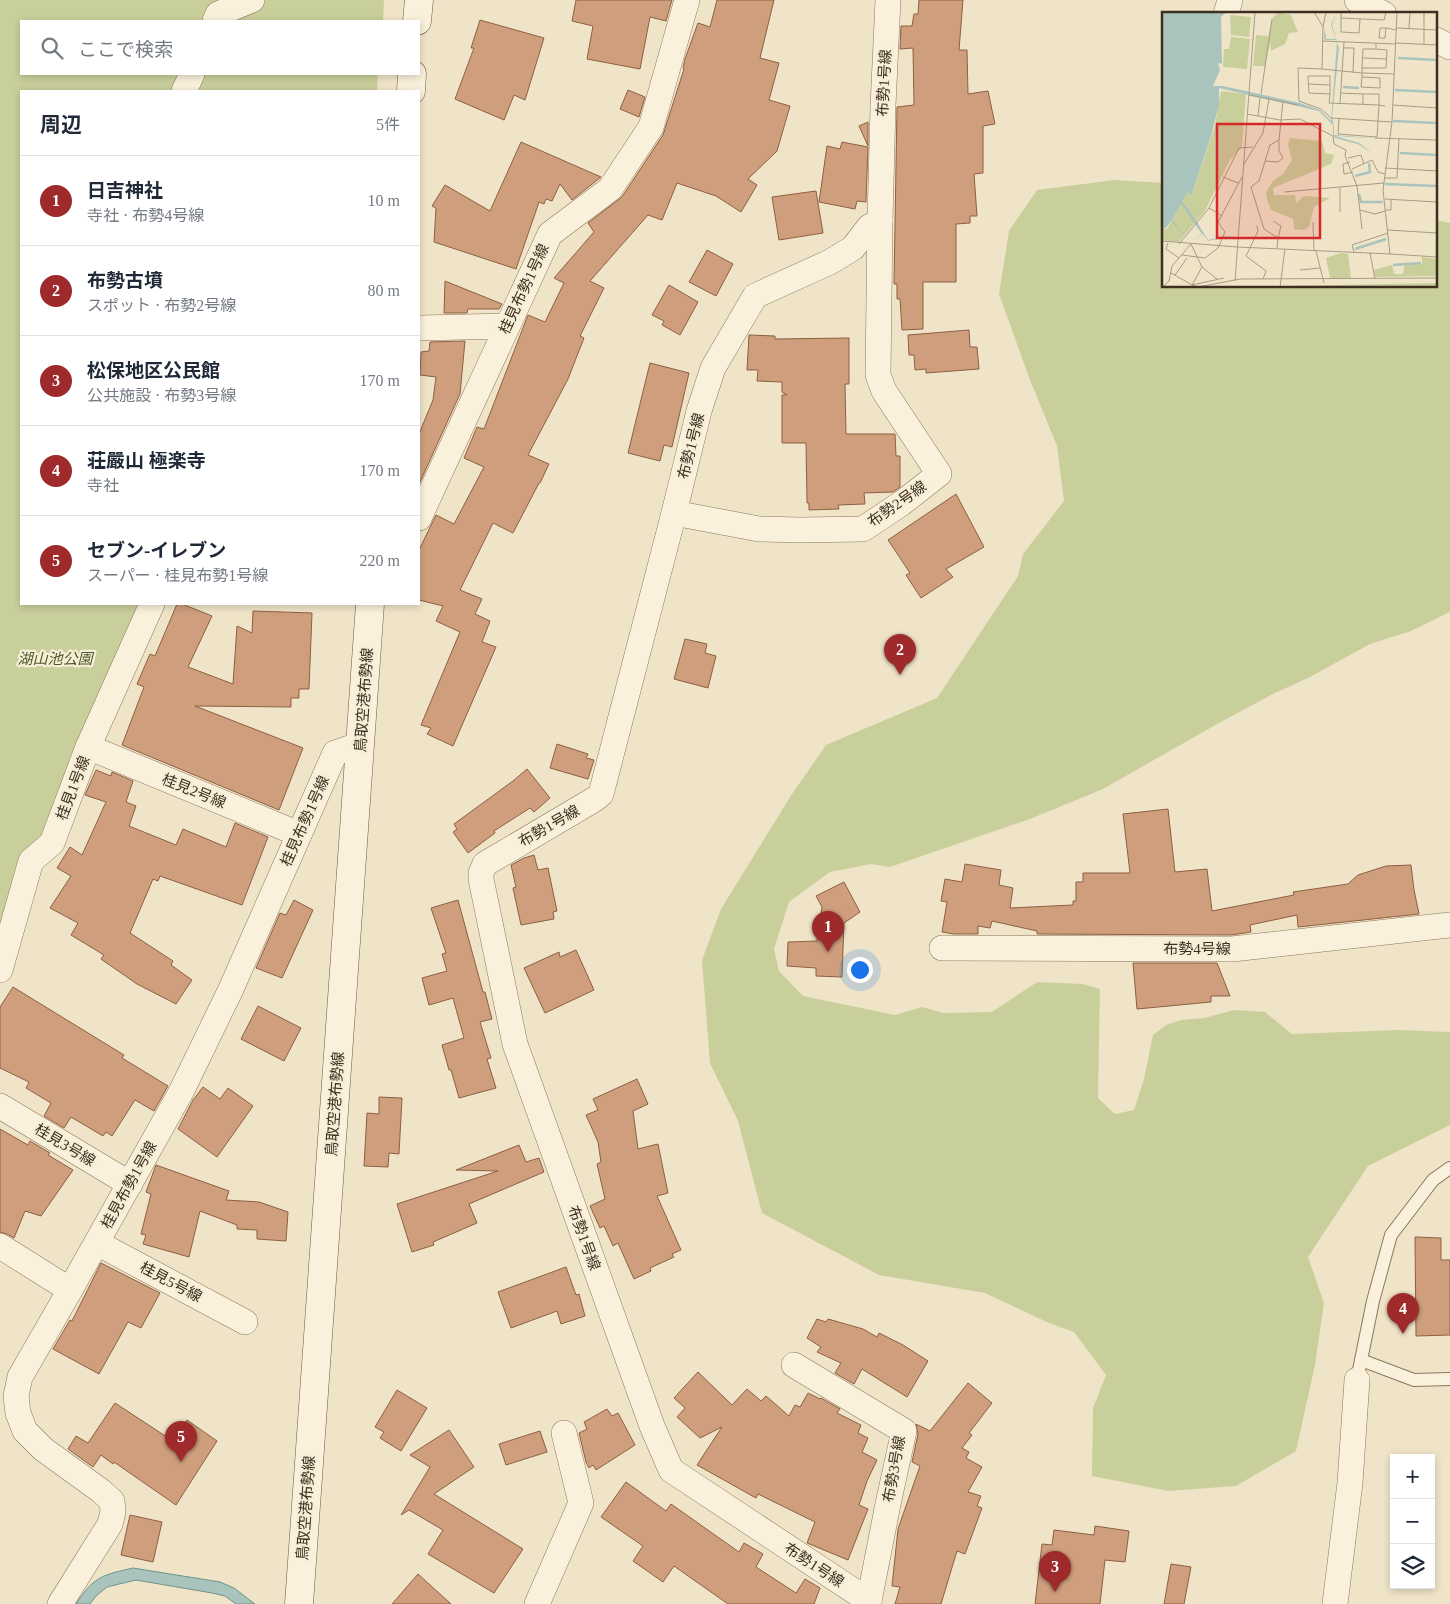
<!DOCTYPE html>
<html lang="ja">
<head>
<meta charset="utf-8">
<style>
	:root { --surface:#fff; --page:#f6f6f7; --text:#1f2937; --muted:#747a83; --line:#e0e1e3; --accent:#9e2a2b }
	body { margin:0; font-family:"Times New Roman","Noto Sans JP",serif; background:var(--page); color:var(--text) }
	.controls { position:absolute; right:15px; bottom:15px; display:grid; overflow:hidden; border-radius:0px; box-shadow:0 2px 8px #0003 }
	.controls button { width:45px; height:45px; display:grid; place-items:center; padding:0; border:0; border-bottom:1px solid var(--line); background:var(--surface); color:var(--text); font:25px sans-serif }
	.you { position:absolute; left:859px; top:969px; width:18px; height:18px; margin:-12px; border:4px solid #fff; border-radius:50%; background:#1a73e8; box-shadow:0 0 0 8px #1a73e833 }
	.badge { display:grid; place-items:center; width:32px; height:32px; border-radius:50%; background:var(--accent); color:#fff; font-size:16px; font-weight:700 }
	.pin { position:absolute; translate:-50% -41px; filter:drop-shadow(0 1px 2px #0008) }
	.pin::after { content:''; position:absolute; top:26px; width:18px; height:15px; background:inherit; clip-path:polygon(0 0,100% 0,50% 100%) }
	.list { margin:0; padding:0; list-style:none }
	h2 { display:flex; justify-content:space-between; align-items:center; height:65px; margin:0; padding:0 20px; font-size:21px }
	h2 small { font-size:16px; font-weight:400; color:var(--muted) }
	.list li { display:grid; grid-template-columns:32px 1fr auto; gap:15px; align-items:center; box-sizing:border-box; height:90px; padding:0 20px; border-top:1px solid var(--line) }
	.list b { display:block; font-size:19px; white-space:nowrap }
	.list p { margin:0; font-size:16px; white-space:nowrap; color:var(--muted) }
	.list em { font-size:16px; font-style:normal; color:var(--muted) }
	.icon { flex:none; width:28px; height:28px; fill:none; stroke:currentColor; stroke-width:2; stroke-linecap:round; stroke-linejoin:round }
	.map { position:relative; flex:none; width:1450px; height:1604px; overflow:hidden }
	.search { position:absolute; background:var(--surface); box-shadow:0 2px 8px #0003; left:20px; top:20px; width:400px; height:55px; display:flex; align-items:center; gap:12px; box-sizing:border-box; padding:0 18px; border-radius:0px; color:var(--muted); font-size:19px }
	.panel { position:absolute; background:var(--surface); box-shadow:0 2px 8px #0003; left:20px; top:90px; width:400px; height:515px; border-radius:0px }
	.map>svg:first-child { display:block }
	.green { fill:#c9cf9b }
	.water { fill:#a9c4bc; stroke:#6f938a }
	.building { fill:#cf9f7d; stroke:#8d5f41 }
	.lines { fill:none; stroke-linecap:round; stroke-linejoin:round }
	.lane-casing { stroke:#8d765c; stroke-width:14 }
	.street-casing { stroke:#8d765c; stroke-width:26 }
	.secondary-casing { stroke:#6f573f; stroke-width:29 }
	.lane { stroke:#faf1dc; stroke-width:12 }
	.street { stroke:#faf1dc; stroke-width:25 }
	.secondary { stroke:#faf1dc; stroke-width:28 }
	.labels { text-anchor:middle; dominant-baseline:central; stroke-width:4.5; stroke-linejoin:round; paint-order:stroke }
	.street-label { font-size:15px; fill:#3d2e20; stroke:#f7eed8 }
	.park-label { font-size:15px; font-style:italic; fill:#4d5a26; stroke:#f7eed8 }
	.inset-river { fill:none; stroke:#a9c4bc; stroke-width:2.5 }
	.inset-road { fill:none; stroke:#a89b85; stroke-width:1 }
	.view { fill:#d62828; fill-opacity:0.15; stroke:#d62828; stroke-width:2.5 }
	.inset-edge { fill:none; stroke:#3d2e20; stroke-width:2.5 }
</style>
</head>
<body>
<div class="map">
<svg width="1450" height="1604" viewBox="0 0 1450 1604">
	<rect width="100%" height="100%" fill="#f0e4c8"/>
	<g class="green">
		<path d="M0 0H384L383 21H21V74H378L377 91H21V604H138L86 726 43 836 0 926Z"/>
		<path d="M1115 180 1164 183V286H1436V220L1450 223V612L1411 631 1370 644 1310 677 1273 694 1219 723 1103 789 1030 819 890 867 871 864 830 872 789 902 774 949 779 971 803 996 895 1015 922 1007 944 1013 992 1012 1037 982 1083 984 1100 989 1098 1098 1115 1114 1134 1110 1144 1079 1153 1035 1166 1025 1181 1020 1204 1018 1234 1010 1265 1012 1292 1034 1397 1030 1450 1032V1125L1368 1166 1308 1257 1324 1303 1315 1365 1296 1451 1236 1486 1168 1491 1092 1476 1093 1408 1106 1375 1074 1332 1049 1323 985 1293 879 1275 762 1213 738 1121 710 1063 702 960 721 909 792 794 826 745 937 698 1018 576 1023 554 1064 501 1057 446 1030 380 999 294 1009 231 1037 190Z"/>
	</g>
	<path class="water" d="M133 1568 220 1582 234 1588 255 1604H236L225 1596 212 1593 136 1580 107 1587 96 1596 90 1604H76C94 1576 103 1575 133 1568Z"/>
	<g class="building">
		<path d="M576 0H672L666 21 650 17 640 69 587 59 593 26 572 21Z"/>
		<path d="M717 0H774L760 58 779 63 769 100 790 106 777 151 748 179 757 185 741 212 716 196 677 183 662 220 648 215 590 281 604 288 580 336 584 338 568 379 528 455 549 464 540 483H539L513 533 493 523 460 590 482 599 475 614 490 621 482 642 496 647 453 746 427 734 431 728 421 725 460 632 436 621 443 606 419 600V550L436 515 454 524 484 467 464 458 477 427 484 429 528 315 545 322 564 283 554 278 594 232 588 223 622 197 663 135 684 69 683 68 685 59 698 23 710 27Z"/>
		<path d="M919 0H963L959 50H967L968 94 988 91 995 124 983 126V173L974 174 977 216H970V223L956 224V282H923V329L902 330 900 299H897V284H894L897 107 914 105 913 48 900 49 901 26H912L914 14H918Z"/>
		<path d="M480 20 544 38 525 100 514 95 504 120 455 99 474 48H471Z"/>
		<path d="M628 90 645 97 639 117 620 109Z"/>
		<path d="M868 122V146L859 126Z"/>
		<path d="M521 142 601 177 572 200 560 184 552 201 546 199 544 204 539 202 516 269 434 242 436 208 432 206 445 185 490 211Z"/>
		<path d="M842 142 868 147 866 202 857 201 855 209 819 202 827 146 840 149Z"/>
		<path d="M816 191 823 233 779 240 772 197Z"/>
		<path d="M707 250 733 264 716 296 689 282Z"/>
		<path d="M445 281 502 304 499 309H468L467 313H444Z"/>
		<path d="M669 285 698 302 680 335 662 325 664 321 652 315Z"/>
		<path d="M969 330 970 347H977L979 369 926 373V369L915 370 914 355H909L908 335Z"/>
		<path d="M749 335 775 336V339L849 338V384H845L846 434H895L896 456H900V487L893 492 864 493 865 504 838 505 839 509 809 510V503H807L806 443H782V395H787L782 392V382L757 381 758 370H747Z"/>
		<path d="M465 341 460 394 419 484V434L433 400 436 377 420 375 421 352 429 351 430 342Z"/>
		<path d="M650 363 689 373 672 447 664 445 660 461 628 453Z"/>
		<path d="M956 494 984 547 946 569 953 577 921 598 906 575 910 573 888 540Z"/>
		<path d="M177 604H182L212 616 188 667 233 684 237 626 252 633 253 611 312 613 309 689H299V698H291V707L195 706 303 748 279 810 122 745 144 687 137 684 150 654 155 656Z"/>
		<path d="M685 639 707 644 705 653 716 656 708 688 674 679Z"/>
		<path d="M557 744 588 754 586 758 594 760 588 779 550 768Z"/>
		<path d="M527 769 550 798 534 812 530 808 494 831 495 833 468 853 453 832 457 829 454 824 513 781Z"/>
		<path d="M96 770 111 776 112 772 133 781 126 802 136 806 129 826 176 845 183 829 226 847 235 823 268 837 242 905 160 876 158 881 153 879 130 933 173 961 171 965 192 980 176 1004 137 984 101 959 104 955 71 935 78 923 50 908 71 876 57 868 70 847 82 855 106 802 85 795Z"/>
		<path d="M1168 809 1175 872 1207 869 1212 911 1294 895 1293 892 1348 884 1358 875 1386 866 1411 865 1414 890 1419 914 1298 927 1297 915 1250 925 1251 932 1231 935 1037 934V931L992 921 990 928 978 926V934H954L942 932 947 902 941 901 945 879 962 882 965 864 1001 870 999 885 1013 888 1010 908 1073 905V901H1076V882H1083V873H1130L1123 814Z"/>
		<path d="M534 855 538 870 548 868 557 911 553 912 554 919 521 925 513 888 516 887 511 865 524 858Z"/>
		<path d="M844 882 860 912 844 923 842 977 816 976V968L787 966 788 942 817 941 822 907 816 896Z"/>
		<path d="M294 900 313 910 282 978 256 968 280 913 286 915Z"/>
		<path d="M458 900 483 992H485L492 1019 480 1022 491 1058 487 1059 496 1088 459 1098 451 1070H449L442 1045 464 1038 453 998 429 1005 422 978 447 971 442 954 446 953 431 908Z"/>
		<path d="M576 950 594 990 545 1013 524 968 559 952 560 957Z"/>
		<path d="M1133 963H1217L1230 996H1211V1002L1137 1009Z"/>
		<path d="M13 987 124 1055 122 1058 168 1086 154 1111 135 1100 112 1136 106 1132 103 1136 71 1117 64 1128 44 1116 51 1103 26 1088 29 1082 0 1068V1007Z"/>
		<path d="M258 1006 301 1028 284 1061 241 1039Z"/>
		<path d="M637 1079 648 1104 633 1111 638 1149 658 1144 668 1193 657 1196 681 1250 672 1254 674 1257 650 1268 651 1271 634 1279 618 1243 613 1246 604 1226 600 1228 590 1206 605 1199 597 1164 601 1162 598 1142 586 1115 598 1110 593 1099Z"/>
		<path d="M203 1087 220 1099 228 1088 253 1106 217 1157 178 1129 193 1100Z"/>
		<path d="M379 1097 402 1098 399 1154 389 1153 388 1167 364 1166 367 1113 379 1114Z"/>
		<path d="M0 1129 28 1145 30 1141 50 1153 48 1155 73 1170 41 1216 25 1211 14 1238 7 1234 0 1232Z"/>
		<path d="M519 1145 526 1162 539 1158 544 1172 469 1204 477 1223 433 1242 434 1245 412 1252 397 1204 498 1171 456 1170Z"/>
		<path d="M156 1165 229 1191 226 1200 259 1202 288 1212 286 1241 257 1239V1230L237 1229V1225L200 1211 189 1257 143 1244 146 1235 141 1234 151 1194 146 1192Z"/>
		<path d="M1415 1237 1441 1238V1260H1450V1335L1416 1336Z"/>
		<path d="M101 1263 160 1293 141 1328 128 1322 99 1374 53 1349 70 1320 72 1321Z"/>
		<path d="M566 1267 576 1295 579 1294 585 1316 561 1324 557 1311 511 1328 498 1292Z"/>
		<path d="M817 1319 826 1322 828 1319 863 1329 877 1337 879 1333 903 1345 928 1361 907 1397 862 1369 854 1384 835 1373 841 1363 817 1352 821 1347 807 1338Z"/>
		<path d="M698 1372 732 1405 747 1389 761 1401 766 1396 789 1416 795 1405 800 1407 808 1393 820 1399 821 1398 840 1409 837 1413 861 1425 858 1433 868 1438 862 1452 877 1460 867 1481 859 1505 868 1509 848 1560 807 1543 815 1522 758 1494 756 1498 697 1465 722 1427 700 1438 677 1417 685 1408 674 1398Z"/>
		<path d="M968 1383 992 1403 969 1433 972 1435 962 1448 969 1452 966 1458 982 1467 968 1492 981 1496 977 1506 982 1508 965 1554 957 1551 941 1604H895L900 1587 892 1586 898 1529 920 1466 912 1462 918 1434 916 1424 930 1431Z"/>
		<path d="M397 1390 427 1408 401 1451 380 1438 384 1432 375 1427Z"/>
		<path d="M115 1403 173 1441 187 1420 217 1441 176 1505 114 1462 113 1464 101 1455 93 1467 68 1449 76 1436 88 1443Z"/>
		<path d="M607 1409 612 1416 618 1413 635 1445 596 1470 593 1465 589 1468 586 1462 579 1433 587 1429 584 1422Z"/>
		<path d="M449 1430 474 1467 434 1494 523 1549 494 1593 428 1554 443 1530 409 1510 401 1515 430 1467 410 1455Z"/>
		<path d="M540 1431 547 1452 506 1465 499 1444Z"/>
		<path d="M626 1482 666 1511 671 1504 739 1552 744 1543 763 1554 756 1567 796 1593 805 1579 820 1588 814 1604H728L674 1566 663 1582 633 1561 643 1546 601 1517Z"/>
		<path d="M130 1515 162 1522 153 1562 121 1555Z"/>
		<path d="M1095 1526 1129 1531 1125 1562 1105 1560 1100 1604H1035L1042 1544 1052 1545 1054 1530 1094 1535Z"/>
		<path d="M1171 1564 1191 1567 1184 1604H1164Z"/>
		<path d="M418 1574 451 1604H392Z"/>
	</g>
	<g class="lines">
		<defs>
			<g id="lane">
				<path d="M1361 1360 1414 1380 1450 1379"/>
				<path d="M1357 1380 1373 1301 1391 1235 1433 1180 1450 1168"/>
			</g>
			<g id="street">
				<path d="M1357 0 1384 14"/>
				<path d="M1226 14 1230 0"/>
				<path d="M215 21 218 14 252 0"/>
				<path d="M1436 40 1450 47"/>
				<path d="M184 91 192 74"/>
				<path d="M419 328 507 326"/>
				<path d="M674 513 759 529 800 530 863 529 902 503 939 474 884 391 878 375 880 221"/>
				<path d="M419 518 550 234 610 189 651 127 687 0"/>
				<path d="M88 747 299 834"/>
				<path d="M942 948 1232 949 1450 925"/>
				<path d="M0 970 31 861 52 843 88 747 152 604"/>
				<path d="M0 1106 130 1184"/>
				<path d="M97 1243 245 1322"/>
				<path d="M0 1246 70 1290"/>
				<path d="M794 1365 904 1431 888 1504 869 1601"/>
				<path d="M60 1604 110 1524 113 1512 112 1501 101 1491 43 1449 25 1431 18 1413 16 1396 20 1377 70 1290 181 1092 231 989 335 753 361 744"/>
				<path d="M537 1604 581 1503 564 1433"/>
				<path d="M868 1604 869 1601 671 1470 652 1426 515 1044 481 879V873L485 864 595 799 601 794 674 513 699 411 713 368 755 296 830 262 853 248 869 227 880 221 883 106 888 0"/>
				<path d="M1335 1604 1350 1483 1357 1380"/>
			</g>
			<g id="secondary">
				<path d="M417 21 419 0"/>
				<path d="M411 91 412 74"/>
				<path d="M299 1604 370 604"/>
			</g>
		</defs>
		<use href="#lane" class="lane-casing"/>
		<use href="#street" class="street-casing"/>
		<use href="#secondary" class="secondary-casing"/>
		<use href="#lane" class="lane"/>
		<use href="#street" class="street"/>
		<use href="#secondary" class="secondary"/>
	</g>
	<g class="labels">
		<g class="street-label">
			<text transform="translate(884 83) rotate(-87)">布勢1号線</text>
			<text transform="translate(524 289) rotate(-65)">桂見布勢1号線</text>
			<text transform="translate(691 446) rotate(-76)">布勢1号線</text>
			<text transform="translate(897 504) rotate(-35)">布勢2号線</text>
			<text transform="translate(364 700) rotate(-86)">鳥取空港布勢線</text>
			<text transform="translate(73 788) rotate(-69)">桂見1号線</text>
			<text transform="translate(194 791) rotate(22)">桂見2号線</text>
			<text transform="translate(305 821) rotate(-66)">桂見布勢1号線</text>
			<text transform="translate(549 826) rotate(-30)">布勢1号線</text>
			<text x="1197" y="949">布勢4号線</text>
			<text transform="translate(335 1104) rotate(-86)">鳥取空港布勢線</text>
			<text transform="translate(65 1145) rotate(31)">桂見3号線</text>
			<text transform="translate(129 1185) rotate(-61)">桂見布勢1号線</text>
			<text transform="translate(584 1238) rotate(70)">布勢1号線</text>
			<text transform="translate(171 1282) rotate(28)">桂見5号線</text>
			<text transform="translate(894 1469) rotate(-80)">布勢3号線</text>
			<text transform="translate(306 1508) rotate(-86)">鳥取空港布勢線</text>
			<text transform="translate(814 1565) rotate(33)">布勢1号線</text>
		</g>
		<g class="park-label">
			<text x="55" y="659">湖山池公園</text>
		</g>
	</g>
	<g transform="translate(1162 12)">
		<rect width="275" height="275" fill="#f0e4c8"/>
		<path d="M116 0 129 3 136 20 127 21 123 32 109 39 108 31 103 54H91L94 23 106 24V26L110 7ZM68 3 89 5 87 25 69 23ZM69 25 88 27 85 57 61 55 62 37H67ZM59 79 84 82 80 135 68 148 43 199 17 230 0 228V217H5L26 180 29 184 53 114ZM128 126 160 129 163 141 172 143 169 152 111 176 112 183H133L134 191 142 184 168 186 152 195 147 215 142 218 132 217 131 207 109 198 105 188 104 180 111 169 121 162 130 148 126 133ZM179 241 186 242 189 266H168L164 246ZM260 245 275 247V264L213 265 212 258 230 253 232 262H241L243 252H260ZM275 271V275H122V274Z" fill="#c9cf9b"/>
		<path d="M0 0H64L59 5 60 52 56 51 58 58 51 74H61L138 91 158 98 169 109 175 30 174 28H163L162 26 163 16 164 27H174L169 13 175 0 170 13 177 36 170 105 172 116V123L223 127 173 124 197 131 210 141 216 155 210 141 196 132 173 126 171 123V113L157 99 57 76V93L49 124 29 184 26 180 20 190 28 199 46 228 64 224 71 225 73 228 64 225 46 229 41 222 31 229 40 222 19 192 10 208 28 229 9 209 4 216 0 217Z" fill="#a9c4bc"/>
		<path class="inset-river" d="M236 46 275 48M181 75 197 76M233 78 275 80M231 109 275 111M238 141 275 143M193 164 208 160 207 151M223 172 275 174M197 182 199 190H221M193 237 224 227M231 253 259 251"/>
		<path class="inset-road" d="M152 0 161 15 160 57 136 56 137 89 159 97 169 106 230 110M179 0V6L222 8 224 0M262 0V33M179 6V20L197 21 198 7M161 15 164 0M224 16 223 26H217L218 16H224L234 18M235 16 275 18M247 16 248 0M161 29 234 32M234 31 275 33M182 36H192L191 61M214 37 225 38 224 56H200L201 37H214V31M201 46 225 47M200 56V61L232 62M160 57 200 61V65L199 75 218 76V66L200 65M146 72 168 73M178 81 201 82M99 82 110 7M168 82 147 81 146 64H168V82L167 91 217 93 215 125 176 122 177 107M87 83 136 93M178 91 182 30M201 92V82H217V93L223 94M231 93 275 96M85 102 118 108 138 107 171 124 172 132 184 138 183 144 195 174 200 217M96 104 98 85M213 126 275 128M186 146 199 143 202 152M103 149 116 150 121 146 117 139V128M188 150 181 152 182 162 191 160M82 152 101 121 107 87M223 156 275 159M190 157 210 148 216 160 223 162M61 165 76 171M223 166H235L237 126M178 176V200M122 180 222 171M223 187 275 190M47 196 60 204M198 198 213 202 223 199M224 198H229V187M111 209 119 214 116 226M151 210 152 238M95 214 96 219 84 244 104 259 101 267M226 218 275 221M0 229 75 235M6 231 4 237 17 246M17 232 47 196 77 136 91 135M75 235 228 242 221 178 230 110 235 0M115 236 116 226 102 217 89 175 97 169 108 133 117 128 121 89M154 239 162 271M192 240 190 233 226 221M208 241 213 267M228 242 275 245M20 243 43 246 56 236 63 220 56 210 80 165M138 258 158 256M9 261 32 274M13 263 25 246M73 269 93 0M30 273 62 266M30 273 40 255M1 275 7 269 10 254 29 232 40 255 55 267M36 275 78 267 275 266M52 275H115M118 275 123 237"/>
		<path class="view" d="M55 112H158V226H55Z"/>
		<rect width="275" height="275" class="inset-edge"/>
	</g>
</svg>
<div class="controls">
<button>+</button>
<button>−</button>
<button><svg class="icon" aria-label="layers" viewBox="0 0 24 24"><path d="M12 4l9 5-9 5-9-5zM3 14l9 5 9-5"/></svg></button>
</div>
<div class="you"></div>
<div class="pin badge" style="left:828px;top:952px">1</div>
<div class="pin badge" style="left:900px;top:675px">2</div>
<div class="pin badge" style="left:1055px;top:1592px">3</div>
<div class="pin badge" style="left:1403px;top:1334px">4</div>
<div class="pin badge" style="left:181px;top:1462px">5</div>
<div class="search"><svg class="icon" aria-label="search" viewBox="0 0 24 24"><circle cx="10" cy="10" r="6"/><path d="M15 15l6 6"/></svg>ここで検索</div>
<section class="panel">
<h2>周辺<small>5件</small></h2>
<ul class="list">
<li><span class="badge">1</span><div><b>日吉神社</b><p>寺社 · 布勢4号線</p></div><em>10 m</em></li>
<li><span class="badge">2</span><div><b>布勢古墳</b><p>スポット · 布勢2号線</p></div><em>80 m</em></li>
<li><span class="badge">3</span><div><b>松保地区公民館</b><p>公共施設 · 布勢3号線</p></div><em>170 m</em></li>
<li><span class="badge">4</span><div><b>荘嚴山 極楽寺</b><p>寺社</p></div><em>170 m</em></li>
<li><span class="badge">5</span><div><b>セブン-イレブン</b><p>スーパー · 桂見布勢1号線</p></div><em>220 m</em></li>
</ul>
</section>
</div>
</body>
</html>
